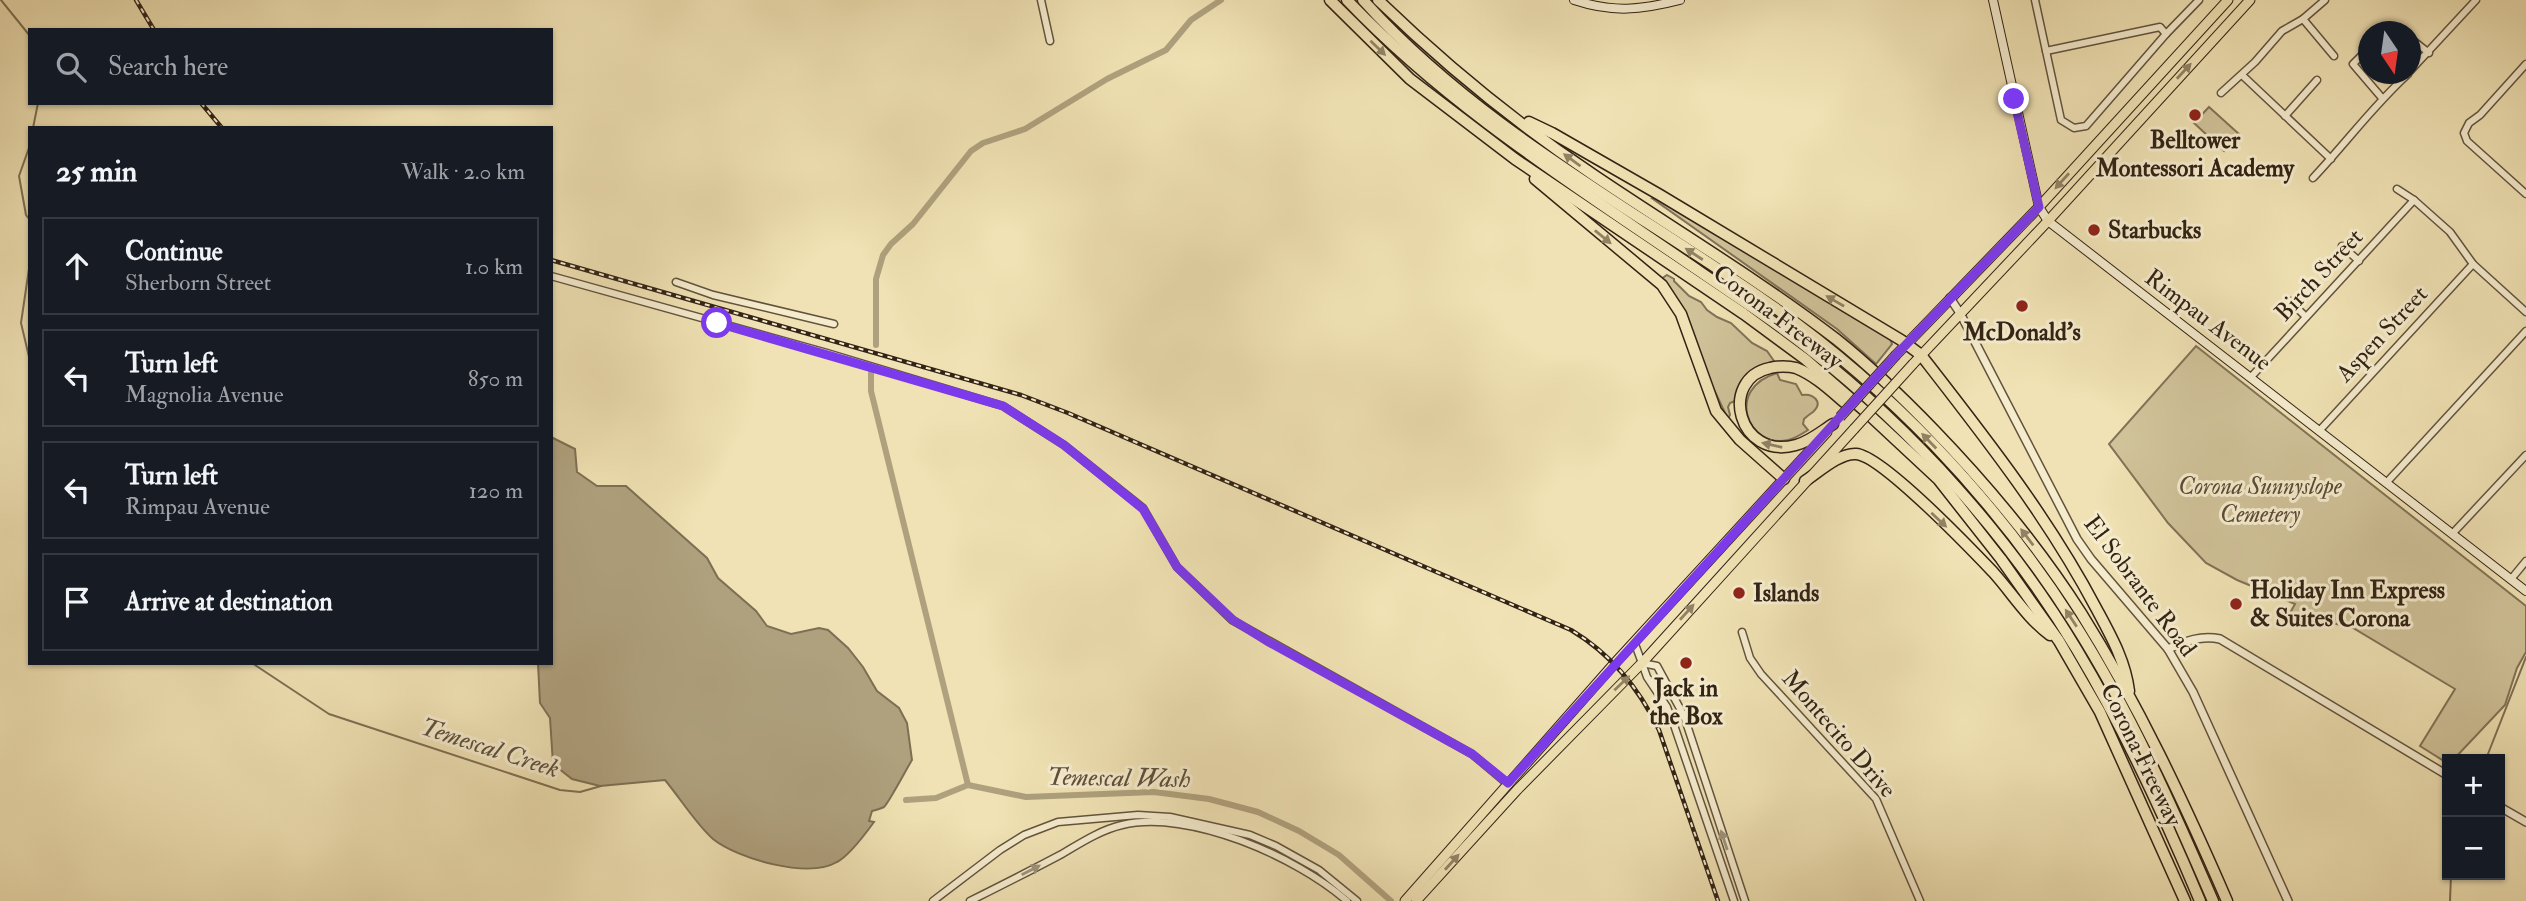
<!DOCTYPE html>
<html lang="en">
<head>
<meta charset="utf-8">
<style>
	:root { --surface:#171b24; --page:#242831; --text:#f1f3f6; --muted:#9ea1a6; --line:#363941 }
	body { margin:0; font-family:"IM FELL Double Pica",serif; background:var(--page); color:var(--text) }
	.controls { position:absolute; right:21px; bottom:21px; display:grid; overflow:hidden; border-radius:0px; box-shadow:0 2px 5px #0004 }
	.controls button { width:63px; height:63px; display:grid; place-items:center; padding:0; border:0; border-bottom:2px solid var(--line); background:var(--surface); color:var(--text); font:35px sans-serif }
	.compass { position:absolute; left:2358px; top:21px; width:63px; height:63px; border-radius:50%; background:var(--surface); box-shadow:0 2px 5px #0004; rotate:167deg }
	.stop { position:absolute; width:21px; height:21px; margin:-16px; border:5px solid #7c3aed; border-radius:50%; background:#fff }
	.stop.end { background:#7c3aed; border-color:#fff; box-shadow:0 2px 7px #0008 }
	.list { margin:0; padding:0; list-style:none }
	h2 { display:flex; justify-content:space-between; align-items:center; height:91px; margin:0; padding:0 28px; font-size:30px }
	h2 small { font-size:23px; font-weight:400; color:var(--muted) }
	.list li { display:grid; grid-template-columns:46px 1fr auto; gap:21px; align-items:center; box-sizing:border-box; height:98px; margin:0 14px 14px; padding:0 14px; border:2px solid var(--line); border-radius:0px }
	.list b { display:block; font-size:26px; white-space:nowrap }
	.list p { margin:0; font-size:23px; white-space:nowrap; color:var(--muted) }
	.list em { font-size:23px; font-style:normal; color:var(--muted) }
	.icon { flex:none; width:38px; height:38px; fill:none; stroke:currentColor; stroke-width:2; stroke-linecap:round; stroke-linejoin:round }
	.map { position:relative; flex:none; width:2526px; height:901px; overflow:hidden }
	.search { position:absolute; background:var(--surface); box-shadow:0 2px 5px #0004; left:28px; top:28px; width:525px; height:77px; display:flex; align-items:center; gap:18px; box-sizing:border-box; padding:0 24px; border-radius:0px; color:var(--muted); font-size:26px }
	.panel { position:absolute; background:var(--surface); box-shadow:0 2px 5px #0004; left:28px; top:126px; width:525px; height:539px; border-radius:0px }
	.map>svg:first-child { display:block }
	.green { fill:#d0c299; stroke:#817257; stroke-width:2 }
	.water { fill:#afa17e; stroke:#7d6f54; stroke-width:2 }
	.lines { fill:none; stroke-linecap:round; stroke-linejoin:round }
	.stream { stroke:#7d6f54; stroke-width:2 }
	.canal { stroke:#afa17e; stroke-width:6 }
	.minor-casing { stroke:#62533d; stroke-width:9 }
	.tertiary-casing { stroke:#62533d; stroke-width:10 }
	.secondary-casing { stroke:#322315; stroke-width:10 }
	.primary-casing { stroke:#322315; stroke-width:11 }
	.motorway-casing { stroke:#322315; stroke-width:13 }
	.minor { stroke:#f5ecce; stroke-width:6 }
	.tertiary { stroke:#f5ecce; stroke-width:7 }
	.secondary { stroke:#f5ecce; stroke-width:8 }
	.primary { stroke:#f0e2b4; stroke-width:9 }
	.motorway { stroke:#f0e2b4; stroke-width:10 }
	.rail-casing { stroke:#322315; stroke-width:4.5 }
	.rail { stroke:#f5ecce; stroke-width:2; stroke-dasharray:5; stroke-linecap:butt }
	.primary-bridge-casing { stroke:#322315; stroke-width:11; stroke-linecap:butt }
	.primary-bridge { stroke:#f0e2b4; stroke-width:9 }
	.oneway { fill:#918264 }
	.oneway2 { fill:#9d927b }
	.route { stroke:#7c3aed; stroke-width:9 }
	.poi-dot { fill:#8f2418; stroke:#f5ecce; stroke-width:2.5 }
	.labels { text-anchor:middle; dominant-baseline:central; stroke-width:6; stroke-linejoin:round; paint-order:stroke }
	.poi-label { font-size:24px; font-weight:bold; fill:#322315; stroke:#f5ecce }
	.street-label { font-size:24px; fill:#322315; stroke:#f5ecce }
	.park-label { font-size:24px; font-style:italic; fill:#5a4b36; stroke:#f5ecce }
	.water-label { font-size:26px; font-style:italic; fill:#5e4f3a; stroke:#f5ecce }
</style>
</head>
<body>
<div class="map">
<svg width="2526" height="901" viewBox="0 0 2526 901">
	<rect width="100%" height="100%" fill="#f0e2b4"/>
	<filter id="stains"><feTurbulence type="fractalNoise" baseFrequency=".00286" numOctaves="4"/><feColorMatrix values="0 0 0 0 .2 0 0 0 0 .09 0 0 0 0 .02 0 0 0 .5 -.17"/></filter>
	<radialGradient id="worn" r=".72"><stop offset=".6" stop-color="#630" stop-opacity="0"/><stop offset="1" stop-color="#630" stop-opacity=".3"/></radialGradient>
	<g class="green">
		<path d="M2209 107 2239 134 2224 151 2194 123Z"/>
		<path d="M1653 199H1657L1890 339 1892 344 1876 364 1837 329Z"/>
		<path d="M1667 275 1674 279V281L1689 296 1701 302 1707 310 1717 317 1731 323 1752 343 1767 351 1774 361C1757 368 1740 383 1735 401L1730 403 1728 407 1730 415 1728 419 1661 279Z"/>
		<path d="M2196 346 2526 606V652L2517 668 2505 705 2454 759H2447V763L2420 746 2455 689 2353 628 2290 613 2295 604 2237 580 2206 563 2168 523 2109 444Z"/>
		<path d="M1777 373 1780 380 1796 384 1802 395C1813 393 1824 402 1813 412 1810 414 1807 416 1804 419L1803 424 1808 430C1802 434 1796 438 1788 440 1748 449 1724 389 1777 373Z"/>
	</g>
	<path class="water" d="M551 437 575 449 577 472 597 486H626L707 558 718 578 756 611 767 626 791 634 819 628 828 630 848 648 863 667 877 691 899 708 907 723 912 760C907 768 888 804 884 807 880 809 876 810 872 811L869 821 874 822C866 833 849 856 837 862 808 879 738 859 713 839 696 824 680 798 665 780L600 786 572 779 553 764 550 718 540 703 538 663H551Z"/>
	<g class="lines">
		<g class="stream">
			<path d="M1 0 30 36"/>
			<path d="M33 128 38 103"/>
			<path d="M30 145 19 176 26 215 30 220"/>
			<path d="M30 262 21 323 30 361"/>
			<path d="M252 663 329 714 560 790 580 792 601 786"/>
			<path d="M2486 759 2526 657"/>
			<path d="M2450 901 2451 875"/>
		</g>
		<g class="canal">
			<path d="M876 345V279L883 255 891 244 913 224 971 151 983 143 1025 129 1107 79 1166 50 1191 20 1221 0"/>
			<path d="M871 373V391L968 785"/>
			<path d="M906 800 936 798 968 785 1026 797 1154 792 1209 799 1258 812 1299 831 1339 855 1391 901"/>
		</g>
		<defs>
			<g id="minor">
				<path d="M1041 0 1050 41"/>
				<path d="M2035 0 2061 120 2074 128 2086 126 2166 34 2199 0"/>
				<path d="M2303 19 2334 56"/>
				<path d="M2387 32 2394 28 2402 32"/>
				<path d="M2410 38 2429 53"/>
				<path d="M2368 49 2353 64 2382 98"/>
				<path d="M2046 51 2160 27 2166 34"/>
				<path d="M2526 64 2480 115 2469 123 2464 133 2467 141 2526 194"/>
				<path d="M2410 71 2476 0"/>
				<path d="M2242 75 2331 159"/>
				<path d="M2221 93 2255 62 2282 31 2303 19 2325 0"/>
				<path d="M2285 116 2317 80"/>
				<path d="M2313 178C2346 143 2373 106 2408 74"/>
				<path d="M2397 189 2414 200 2450 232 2473 264 2526 312"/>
				<path d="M2342 246 2359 261"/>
				<path d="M551 276 827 353 1003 406 1064 445 1143 508 1177 567 1232 620 1472 754 1509 785"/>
				<path d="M676 282 713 295 834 324"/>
				<path d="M2290 301 2306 317"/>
				<path d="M2251 377 2414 200"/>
				<path d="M2320 430 2473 264"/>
				<path d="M2387 482 2526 331"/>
				<path d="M2453 533 2526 455"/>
				<path d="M2512 578 2526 561"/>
				<path d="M1742 632 1750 658 1761 674 1876 799 1920 901"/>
				<path d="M1635 644 1647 677 1667 707 1675 728 1734 901"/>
				<path d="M1642 663 1657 666 1684 716 1745 901"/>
				<path d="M933 901 1000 850 1024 835 1058 822 1138 815 1170 817 1250 835 1276 846 1319 870 1357 901"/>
				<path d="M970 901C1000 886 1030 871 1060 855 1079 844 1100 830 1122 825 1189 809 1297 857 1347 901"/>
			</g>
			<g id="tertiary">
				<path d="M1950 298 1960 313 2077 539 2091 559 2168 649 2193 692 2288 901"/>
				<path d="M2168 649C2186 641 2201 635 2220 639L2447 775"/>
				<path d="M2500 807 2526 822"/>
			</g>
			<g id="secondary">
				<path d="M1574 0C1613 13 1641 10 1680 0"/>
				<path d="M1993 0 2039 207 2048 221 2526 591"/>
			</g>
			<g id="primary">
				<path d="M1896 355 2039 207 2228 0"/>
				<path d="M1913 364 2048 221 2250 0"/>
				<path d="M1405 901 1614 664 1827 432"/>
				<path d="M1416 901 1517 790 1642 663 1854 429"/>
			</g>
			<g id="motorway">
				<path d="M1330 0 1410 79 1515 159 1744 314 1805 359 1865 411 1938 479 2001 559 2059 641 2100 712 2185 901"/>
				<path d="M1347 0C1450 108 1577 187 1699 271 1735 296 1773 320 1808 348 1913 430 2009 536 2077 650 2125 730 2164 815 2200 901"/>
				<path d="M1363 0C1475 125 1627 205 1764 300 1887 385 1994 497 2074 623 2130 711 2172 806 2213 901"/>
				<path d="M1378 0C1445 65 1517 124 1595 176 1675 230 1759 280 1836 339 1871 367 1903 398 1934 430 1988 486 2039 547 2081 613 2138 704 2184 802 2227 901"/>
				<path d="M1529 122 1552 133 1660 195 1901 340 1921 355C1984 436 2048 517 2096 608 2111 636 2125 660 2129 691"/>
				<path d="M1535 179 1662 285 1681 314 1716 411 1740 440 1784 479"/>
				<path d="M1833 424C1822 431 1809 442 1796 445 1738 461 1718 379 1770 368 1777 366 1789 366 1796 368 1814 375 1830 390 1844 402"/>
				<path d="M1805 481C1819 472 1839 453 1856 454 1881 455 1972 550 1993 572 2012 593 2027 618 2050 635"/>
			</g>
		</defs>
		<use href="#minor" class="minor-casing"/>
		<use href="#tertiary" class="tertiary-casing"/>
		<use href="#secondary" class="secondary-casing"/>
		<use href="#primary" class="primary-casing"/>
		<use href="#motorway" class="motorway-casing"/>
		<use href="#minor" class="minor"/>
		<use href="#tertiary" class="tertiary"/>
		<use href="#secondary" class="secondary"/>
		<use href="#primary" class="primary"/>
		<use href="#motorway" class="motorway"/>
		<defs>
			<g id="rail">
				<path d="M136 0 154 30"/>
				<path d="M201 103 222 128"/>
				<path d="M551 260 1021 395 1068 413 1571 630C1611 654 1639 688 1659 730L1718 901"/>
			</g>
		</defs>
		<use href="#rail" class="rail-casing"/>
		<use href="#rail" class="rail"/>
		<defs>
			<g id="primary-bridge">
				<path d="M1840 417 1896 355"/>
				<path d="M1854 429 1913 364"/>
			</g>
		</defs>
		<use href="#primary-bridge" class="primary-bridge-casing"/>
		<use href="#primary-bridge" class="primary-bridge"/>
	</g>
	<defs><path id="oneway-solid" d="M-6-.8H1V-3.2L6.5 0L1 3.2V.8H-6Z" transform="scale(1.75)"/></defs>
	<g class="oneway">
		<use href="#oneway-solid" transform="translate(1378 48) rotate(44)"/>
		<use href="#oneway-solid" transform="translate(2184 71) rotate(-47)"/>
		<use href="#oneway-solid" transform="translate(1572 160) rotate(-144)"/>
		<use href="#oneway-solid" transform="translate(2062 181) rotate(132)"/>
		<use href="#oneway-solid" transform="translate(1603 237) rotate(39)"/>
		<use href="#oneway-solid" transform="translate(1694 254) rotate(-147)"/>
		<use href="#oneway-solid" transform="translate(1835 301) rotate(-150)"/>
		<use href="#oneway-solid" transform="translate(1929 441) rotate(-134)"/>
		<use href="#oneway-solid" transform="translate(1772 445) rotate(-167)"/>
		<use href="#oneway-solid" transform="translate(1939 520) rotate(43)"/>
		<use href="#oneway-solid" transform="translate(2027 537) rotate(-127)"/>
		<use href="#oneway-solid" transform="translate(1687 612) rotate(-48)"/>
		<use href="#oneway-solid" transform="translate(2071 618) rotate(-123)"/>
		<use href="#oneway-solid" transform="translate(1622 683) rotate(-43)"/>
		<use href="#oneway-solid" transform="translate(1452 862) rotate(-48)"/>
	</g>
	<g class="oneway2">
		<use href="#oneway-solid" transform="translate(1724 840) rotate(-108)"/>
		<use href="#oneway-solid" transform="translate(1031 870) rotate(-27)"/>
	</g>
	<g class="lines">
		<path class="route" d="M717 323 1003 406 1064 445 1143 509 1177 567 1233 620 1267 641 1472 754 1508 783 1896 355 2039 207 2014 99"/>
	</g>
	<g class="poi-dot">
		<circle cx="2195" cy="115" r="7"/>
		<circle cx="2094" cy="230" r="7"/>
		<circle cx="2022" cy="306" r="7"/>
		<circle cx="1739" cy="593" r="7"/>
		<circle cx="2236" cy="604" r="7"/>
		<circle cx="1686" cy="663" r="7"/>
	</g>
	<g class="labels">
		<g class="poi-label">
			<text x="2195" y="140">Belltower<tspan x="2195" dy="28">Montessori Academy</tspan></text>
			<text x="2108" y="230" text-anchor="start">Starbucks</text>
			<text x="2022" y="332">McDonald's</text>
			<text x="2250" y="590" text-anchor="start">Holiday Inn Express<tspan x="2250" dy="28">&amp; Suites Corona</tspan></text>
			<text x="1753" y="593" text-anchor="start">Islands</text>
			<text x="1686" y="688">Jack in<tspan x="1686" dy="28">the Box</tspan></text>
		</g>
		<g class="street-label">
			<text transform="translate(2319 275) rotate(-47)">Birch Street</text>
			<text transform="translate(1778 317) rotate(37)">Corona Freeway</text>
			<text transform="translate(2208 320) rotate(37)">Rimpau Avenue</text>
			<text transform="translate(2382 334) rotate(-47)">Aspen Street</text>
			<text transform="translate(2140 586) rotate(53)">El Sobrante Road</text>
			<text transform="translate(1839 734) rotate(49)">Montecito Drive</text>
			<text transform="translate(2141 755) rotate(64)">Corona Freeway</text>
		</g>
		<g class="park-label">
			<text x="2260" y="486">Corona Sunnyslope<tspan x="2260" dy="28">Cemetery</tspan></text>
		</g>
		<g class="water-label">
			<text transform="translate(490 748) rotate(18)">Temescal Creek</text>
			<text transform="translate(1119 778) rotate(1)">Temescal Wash</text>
		</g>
	</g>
	<rect width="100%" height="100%" filter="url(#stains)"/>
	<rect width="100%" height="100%" fill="url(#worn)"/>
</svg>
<div class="controls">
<button>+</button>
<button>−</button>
</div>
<svg class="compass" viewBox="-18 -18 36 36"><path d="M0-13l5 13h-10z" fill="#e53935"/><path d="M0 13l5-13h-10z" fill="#9ea1a6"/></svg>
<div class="stop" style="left:717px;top:323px"></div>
<div class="stop end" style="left:2014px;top:99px"></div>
<div class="search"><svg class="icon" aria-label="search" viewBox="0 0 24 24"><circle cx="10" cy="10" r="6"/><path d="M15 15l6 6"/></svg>Search here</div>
<section class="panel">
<h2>25 min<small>Walk · 2.0 km</small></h2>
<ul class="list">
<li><svg class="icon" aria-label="ahead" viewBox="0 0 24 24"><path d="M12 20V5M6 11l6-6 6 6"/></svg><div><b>Continue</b><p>Sherborn Street</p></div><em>1.0 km</em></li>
<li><svg class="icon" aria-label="left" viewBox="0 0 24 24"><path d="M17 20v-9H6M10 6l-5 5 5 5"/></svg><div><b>Turn left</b><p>Magnolia Avenue</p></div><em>850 m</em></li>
<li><svg class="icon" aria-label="left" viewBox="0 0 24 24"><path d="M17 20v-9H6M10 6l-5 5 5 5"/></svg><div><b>Turn left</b><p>Rimpau Avenue</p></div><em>120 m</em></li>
<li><svg class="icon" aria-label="arrive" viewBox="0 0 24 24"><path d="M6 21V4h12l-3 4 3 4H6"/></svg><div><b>Arrive at destination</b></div></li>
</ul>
</section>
</div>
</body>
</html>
